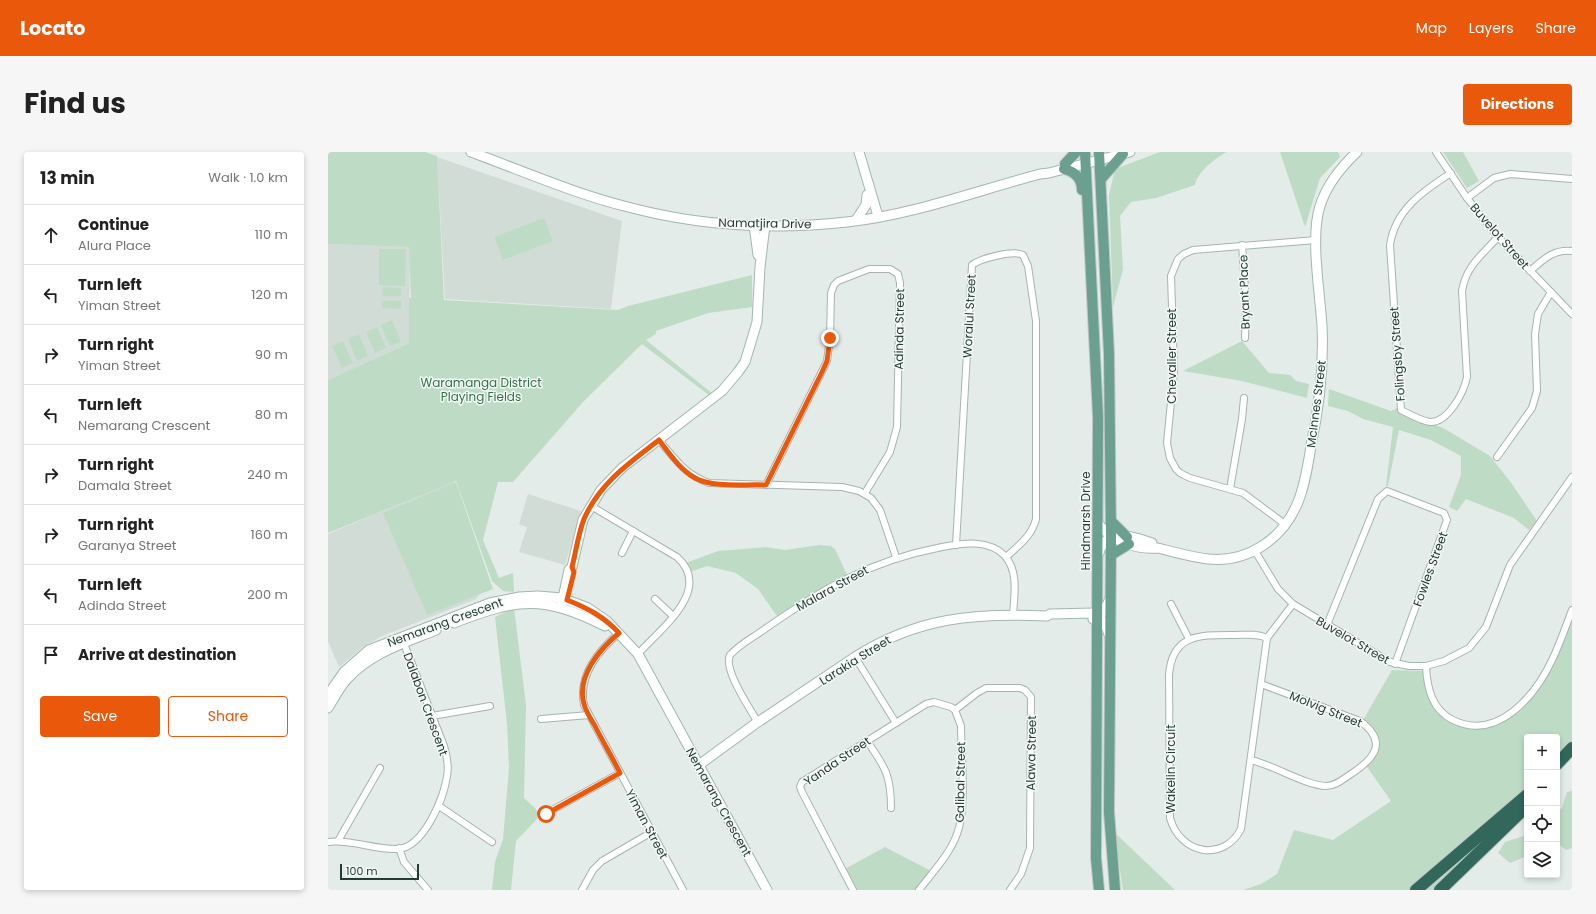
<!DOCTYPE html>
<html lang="en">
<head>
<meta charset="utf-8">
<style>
	:root { --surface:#fff; --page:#f6f6f6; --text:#222; --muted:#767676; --line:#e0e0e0; --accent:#ea580c }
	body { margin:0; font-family:Poppins,sans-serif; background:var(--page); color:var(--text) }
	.controls { position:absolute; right:12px; bottom:12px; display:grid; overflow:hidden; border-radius:4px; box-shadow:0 2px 6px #0003 }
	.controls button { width:36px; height:36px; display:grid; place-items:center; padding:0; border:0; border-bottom:1px solid var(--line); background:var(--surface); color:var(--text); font:20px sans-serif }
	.scale { position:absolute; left:12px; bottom:10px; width:79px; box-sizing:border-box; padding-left:4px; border:2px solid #243c35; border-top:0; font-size:11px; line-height:14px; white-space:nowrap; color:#243c35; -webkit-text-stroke:3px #f4f9f6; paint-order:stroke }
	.stop { position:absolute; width:12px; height:12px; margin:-9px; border:3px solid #ea580c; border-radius:50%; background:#fff }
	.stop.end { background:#ea580c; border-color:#fff; box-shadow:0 1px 4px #0008 }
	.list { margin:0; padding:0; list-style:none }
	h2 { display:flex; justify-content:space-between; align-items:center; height:52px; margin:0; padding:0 16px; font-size:17px }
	h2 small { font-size:13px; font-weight:400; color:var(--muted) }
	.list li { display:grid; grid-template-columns:26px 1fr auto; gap:12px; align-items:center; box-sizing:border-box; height:60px; padding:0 16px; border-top:1px solid var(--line) }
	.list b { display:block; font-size:15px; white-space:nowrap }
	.list p { margin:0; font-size:13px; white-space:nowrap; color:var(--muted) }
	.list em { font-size:13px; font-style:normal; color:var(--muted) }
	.actions { display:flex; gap:8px; padding:12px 16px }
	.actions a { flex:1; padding:9px 0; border:1px solid var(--accent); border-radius:4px; text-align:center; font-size:14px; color:var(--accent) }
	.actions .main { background:var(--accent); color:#fff }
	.icon { flex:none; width:22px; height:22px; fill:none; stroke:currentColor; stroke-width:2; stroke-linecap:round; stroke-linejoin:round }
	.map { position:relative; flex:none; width:1244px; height:738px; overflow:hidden; border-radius:4px }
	header { display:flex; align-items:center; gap:24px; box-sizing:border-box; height:56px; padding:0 20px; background:var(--accent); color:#fff }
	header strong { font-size:19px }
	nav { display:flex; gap:22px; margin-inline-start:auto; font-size:14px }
	.intro { display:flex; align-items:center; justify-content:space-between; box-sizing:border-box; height:96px; padding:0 24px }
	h1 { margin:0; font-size:28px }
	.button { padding:10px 18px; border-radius:4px; background:var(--accent); color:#fff; font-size:14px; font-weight:700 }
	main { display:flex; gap:24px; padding:0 24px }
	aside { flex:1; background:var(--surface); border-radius:4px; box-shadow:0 2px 6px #0003 }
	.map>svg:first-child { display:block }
	.built { fill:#d2dcd7 }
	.green { fill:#bedcc5 }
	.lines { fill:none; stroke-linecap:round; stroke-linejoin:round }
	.street-casing { stroke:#a6b4af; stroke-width:8 }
	.secondary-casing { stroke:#a2b7af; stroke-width:11 }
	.primary-casing { stroke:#c2c8c6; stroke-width:12 }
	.highway-casing { stroke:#c2c8c6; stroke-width:14 }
	.street { stroke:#fff; stroke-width:6 }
	.secondary { stroke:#fff; stroke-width:9 }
	.primary { stroke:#6b9f90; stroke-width:10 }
	.highway { stroke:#32675b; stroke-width:12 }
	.route { stroke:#ea580c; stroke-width:5 }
	.labels { text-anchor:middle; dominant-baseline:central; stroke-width:3; stroke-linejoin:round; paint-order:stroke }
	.street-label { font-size:12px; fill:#243c35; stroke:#f4f9f6 }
	.park-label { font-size:12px; fill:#317148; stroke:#f4f9f6 }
</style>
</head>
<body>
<header>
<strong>Locato</strong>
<nav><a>Map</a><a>Layers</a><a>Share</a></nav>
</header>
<div class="intro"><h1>Find us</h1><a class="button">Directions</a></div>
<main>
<aside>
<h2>13 min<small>Walk · 1.0 km</small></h2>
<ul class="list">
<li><svg class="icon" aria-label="ahead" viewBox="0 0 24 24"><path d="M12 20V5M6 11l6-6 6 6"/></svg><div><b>Continue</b><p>Alura Place</p></div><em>110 m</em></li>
<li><svg class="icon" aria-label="left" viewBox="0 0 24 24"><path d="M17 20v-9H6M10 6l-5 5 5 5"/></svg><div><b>Turn left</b><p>Yiman Street</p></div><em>120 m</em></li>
<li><svg class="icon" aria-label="right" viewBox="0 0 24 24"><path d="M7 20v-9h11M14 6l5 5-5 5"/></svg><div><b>Turn right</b><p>Yiman Street</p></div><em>90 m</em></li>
<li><svg class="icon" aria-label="left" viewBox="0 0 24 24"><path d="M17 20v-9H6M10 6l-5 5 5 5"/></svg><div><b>Turn left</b><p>Nemarang Crescent</p></div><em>80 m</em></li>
<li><svg class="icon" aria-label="right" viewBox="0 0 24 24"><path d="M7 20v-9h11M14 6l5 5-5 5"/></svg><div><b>Turn right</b><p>Damala Street</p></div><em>240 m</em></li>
<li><svg class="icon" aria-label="right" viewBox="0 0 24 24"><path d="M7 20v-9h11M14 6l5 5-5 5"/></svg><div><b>Turn right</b><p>Garanya Street</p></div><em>160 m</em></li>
<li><svg class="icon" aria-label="left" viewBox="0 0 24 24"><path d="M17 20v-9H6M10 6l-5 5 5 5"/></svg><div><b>Turn left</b><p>Adinda Street</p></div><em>200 m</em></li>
<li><svg class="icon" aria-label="arrive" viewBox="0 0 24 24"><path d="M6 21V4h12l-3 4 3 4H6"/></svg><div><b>Arrive at destination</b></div></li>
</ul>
<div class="actions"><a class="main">Save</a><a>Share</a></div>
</aside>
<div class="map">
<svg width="1244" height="738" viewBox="0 0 1244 738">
	<rect width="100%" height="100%" fill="#e3ece8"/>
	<g class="built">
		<path d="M109 5 294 69 283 157 117 147Z"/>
		<path d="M0 92 82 95 81 191 0 228Z"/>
		<path d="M125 329 160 427 159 432 148 447 52 485 35 495 11 515 0 489V382Z"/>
		<path d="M200 342 253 359 237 413 191 400 199 375 191 372Z"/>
	</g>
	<g class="green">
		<path d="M0 0H97L109 4 116 148 290 158 300 154 424 123V155L380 161 328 179V182L318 188 385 242 382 244 314 192 255 250 185 330H170L155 388 171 426 185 421 186 440 175 439 164 429 128 329 0 381V228L81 191V146H83L81 95 0 92Z"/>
		<path d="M832 0H899C888 5 868 22 867 33L828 46 803 50 792 64 795 117 785 155 781 43 787 17Z"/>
		<path d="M952 0H1010L1012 5 992 26 977 75Z"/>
		<path d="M1115 0H1135L1151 29 1139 36Z"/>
		<path d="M216 66 225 89 175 108 166 85Z"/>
		<path d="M51 97H78L77 134 51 133Z"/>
		<path d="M55 135 73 136V144H54Z"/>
		<path d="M54 149H73V157L54 156Z"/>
		<path d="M64 168 73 190 62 194 53 173Z"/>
		<path d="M49 175 58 196 47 201 38 180Z"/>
		<path d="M31 182 40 204 29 209 20 187Z"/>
		<path d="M15 189 25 211 14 216 4 194Z"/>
		<path d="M914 189 941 221 962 223 968 229 981 232 979 246 914 229 855 219Z"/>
		<path d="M1001 237 1063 259 1070 256 1117 277 1162 304 1184 332 1209 369 1201 378 1186 366 1138 347 1129 359 1121 355 1133 323V304L1103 288 1071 278 1060 334H1058L1065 275 1035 267 1020 259 1000 254Z"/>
		<path d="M128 330 165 437 99 463 55 361Z"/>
		<path d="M492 393 503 394 507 397 520 425 451 467 430 437 408 421 379 414 359 421 355 412 390 399 438 395 457 398Z"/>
		<path d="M186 456 198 553 196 646 207 656 209 660V667L188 689 183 738H164L167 710 175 687 181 616 179 572 167 465Z"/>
		<path d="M1244 465V590L1229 606V585H1199V639L1121 738H915L933 732 949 722 966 678 1005 688 1063 649 1037 612 1047 595 1048 580 1035 568 1064 518 1096 519C1098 527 1099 542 1104 548 1108 554 1126 570 1131 573 1158 583 1191 563 1206 542 1223 519 1233 492 1244 465Z"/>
		<path d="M1244 639V696L1238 698 1229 691V660L1234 656 1239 640Z"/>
		<path d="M786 680 847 738H795Z"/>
		<path d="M1199 683V704L1182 711 1170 701 1177 690Z"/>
		<path d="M557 695 605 720 589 738H526L515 718Z"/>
	</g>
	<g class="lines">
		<defs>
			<g id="street">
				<path d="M1108 0 1139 46 1170 85 1244 162"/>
				<path d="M1123 21C1095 39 1067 58 1062 93L1073 258C1081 262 1093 269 1102 270 1120 271 1136 240 1139 225L1134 139C1138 114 1154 103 1170 85"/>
				<path d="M1139 46 1166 26 1182 22 1244 27"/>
				<path d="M914 93 918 149 917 186"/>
				<path d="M1202 119C1215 108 1225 97 1244 99"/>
				<path d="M331 288C347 307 357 322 381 331L514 335 531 339 543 346 552 358 568 405"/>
				<path d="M1169 305 1204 256 1209 239 1207 182 1210 162 1223 140"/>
				<path d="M438 333 499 209 502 186 503 141 506 133 510 129 541 117H562L570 122 572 131 569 275 562 300 537 341"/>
				<path d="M902 337 914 267 916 246"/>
				<path d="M263 354 349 405C386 438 331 478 310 502"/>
				<path d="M958 373 915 341 862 326 852 321 848 317 842 306 839 291 846 219 843 124 850 107 856 102 865 98 988 88"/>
				<path d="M628 393 644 113C653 106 686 98 695 103L700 114 708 169V367C704 384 690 394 678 405"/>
				<path d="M927 399 950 437 965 452 1062 510 1081 514H1098L1116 509 1141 496 1158 475 1182 413 1244 325"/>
				<path d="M294 401 305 379"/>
				<path d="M327 447 345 464"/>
				<path d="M843 452 861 487"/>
				<path d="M999 473 1050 347 1059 339 1116 361 1119 368 1067 512"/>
				<path d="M291 481C270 499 250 524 256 553L355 738"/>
				<path d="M939 486 913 677C895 711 852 702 842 666L841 523C844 482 872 483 905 483 916 483 929 481 939 486L965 452"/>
				<path d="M527 505 568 571"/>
				<path d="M1098 514C1099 536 1104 558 1125 568 1170 590 1208 543 1225 506 1232 491 1238 474 1244 458"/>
				<path d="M627 558 649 541 658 536H692L697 538 703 545 702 696 693 722 682 738"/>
				<path d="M104 564 162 554"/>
				<path d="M213 567 261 563"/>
				<path d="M430 571C422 556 395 518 402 503 411 493 424 486 434 479 494 437 541 409 614 395 635 391 661 387 677 404 691 420 686 444 685 463"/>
				<path d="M539 589C557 615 563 623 563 656"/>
				<path d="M923 608C945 613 979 634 998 634 1008 634 1015 627 1023 622 1046 607 1061 590 1032 569L933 532"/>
				<path d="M111 654 164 690"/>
				<path d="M217 662 292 621"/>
				<path d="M10 689 52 616"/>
				<path d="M0 690C24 687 46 698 70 697 96 695 116 646 119 624 121 614 119 604 116 594L75 489"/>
				<path d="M71 696 76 710 100 738"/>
				<path d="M254 738 265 718 274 709 324 680"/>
				<path d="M525 738 474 640 472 635 474 630 598 552 606 550 623 555 627 558 633 574C633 603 639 656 629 682 622 702 604 721 591 738"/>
			</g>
			<g id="secondary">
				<path d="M143 0C195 19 247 42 300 55 371 74 446 78 519 70 584 63 648 39 712 22L721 21 802 0"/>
				<path d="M531 0 550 64"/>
				<path d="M528 68 538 53 539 43"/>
				<path d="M426 73 430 103"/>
				<path d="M770 371C782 389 809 398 830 396 846 400 863 405 880 407 920 411 955 387 970 350 977 333 980 313 983 294 991 256 996 214 994 174 992 140 982 85 992 54 999 32 1013 15 1029 0"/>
				<path d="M771 401C778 375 804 384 824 391"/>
				<path d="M233 455 241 418 244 415 255 368 273 338 294 316 394 239 410 220 417 210 429 170 432 115 437 73"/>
				<path d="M765 467 774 462 782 447"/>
				<path d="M126 471C190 446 215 443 277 474"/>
				<path d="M0 543 16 520 41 498 162 451 191 445 210 444 234 446 260 456 279 469 310 502 439 738"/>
				<path d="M0 556C6 546 11 536 19 527 43 501 76 491 108 478"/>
				<path d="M371 613 427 572 527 505C590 465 646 461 719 464L722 462 766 461 777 472 782 485"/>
			</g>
			<g id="primary">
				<path d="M757 0 770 265 768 706 771 738"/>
				<path d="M771 0 781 202 783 384 781 660 787 738"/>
				<path d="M737 12 748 0"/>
				<path d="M736 17C748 20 754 27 754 38"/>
				<path d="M773 27 795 2"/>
				<path d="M783 369 799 385"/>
				<path d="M783 403 801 392"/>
			</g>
			<g id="highway">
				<path d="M1229 612 1244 596"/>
				<path d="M1088 738 1199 643"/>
				<path d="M1112 738 1199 654"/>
			</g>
		</defs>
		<use href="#street" class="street-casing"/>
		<use href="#secondary" class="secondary-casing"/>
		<use href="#primary" class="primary-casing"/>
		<use href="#highway" class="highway-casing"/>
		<use href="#street" class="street"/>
		<use href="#secondary" class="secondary"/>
		<use href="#primary" class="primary"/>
		<use href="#highway" class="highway"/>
	</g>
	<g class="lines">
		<path class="route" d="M218 662 292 621C284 605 275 590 267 574 263 567 258 560 256 552 248 524 272 497 291 481 276 465 260 456 239 448L246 420 244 415C248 400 250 382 256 367 271 332 301 311 331 288 341 301 352 318 367 326 385 336 417 332 438 333L494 220 499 209 502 186"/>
	</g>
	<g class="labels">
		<g class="street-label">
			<text transform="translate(437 71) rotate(1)">Namatjira Drive</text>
			<text transform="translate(1172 84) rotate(49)">Buvelot Street</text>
			<text transform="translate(916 140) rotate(-92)">Bryant Place</text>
			<text transform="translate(641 164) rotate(-87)">Woralul Street</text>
			<text transform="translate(571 177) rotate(-89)">Adinda Street</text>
			<text transform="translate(1069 202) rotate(-94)">Folingsby Street</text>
			<text transform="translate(843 204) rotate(-90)">Chevalier Street</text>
			<text transform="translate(988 252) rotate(-83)">McInnes Street</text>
			<text transform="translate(757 369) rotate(-90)">Hindmarsh Drive</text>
			<text transform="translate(1102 417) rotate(-70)">Fowles Street</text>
			<text transform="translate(504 436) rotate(-29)">Malara Street</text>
			<text transform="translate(117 470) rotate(-20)">Nemarang Crescent</text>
			<text transform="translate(1025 488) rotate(30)">Buvelot Street</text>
			<text transform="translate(527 508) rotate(-32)">Larakia Street</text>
			<text transform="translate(98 552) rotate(70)">Dalabon Crescent</text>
			<text transform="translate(998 557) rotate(22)">Molvig Street</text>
			<text transform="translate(703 601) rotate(-89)">Alawa Street</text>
			<text transform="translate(509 609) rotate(-34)">Yanda Street</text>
			<text transform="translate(842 617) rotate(-90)">Wakelin Circuit</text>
			<text transform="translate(632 630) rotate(-89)">Galibal Street</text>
			<text transform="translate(391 650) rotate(61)">Nemarang Crescent</text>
			<text transform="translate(319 672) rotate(62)">Yiman Street</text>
		</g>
		<g class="park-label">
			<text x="153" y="230">Waramanga District<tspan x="153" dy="14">Playing Fields</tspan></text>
		</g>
	</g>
</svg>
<div class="controls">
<button>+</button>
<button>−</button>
<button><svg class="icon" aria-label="locate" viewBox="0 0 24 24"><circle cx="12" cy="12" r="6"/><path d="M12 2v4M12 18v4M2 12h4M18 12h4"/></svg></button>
<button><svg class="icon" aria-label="layers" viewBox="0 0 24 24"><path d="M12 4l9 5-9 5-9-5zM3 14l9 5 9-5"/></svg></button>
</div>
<div class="scale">100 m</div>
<div class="stop" style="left:218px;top:662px"></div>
<div class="stop end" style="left:502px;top:186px"></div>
</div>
</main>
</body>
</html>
